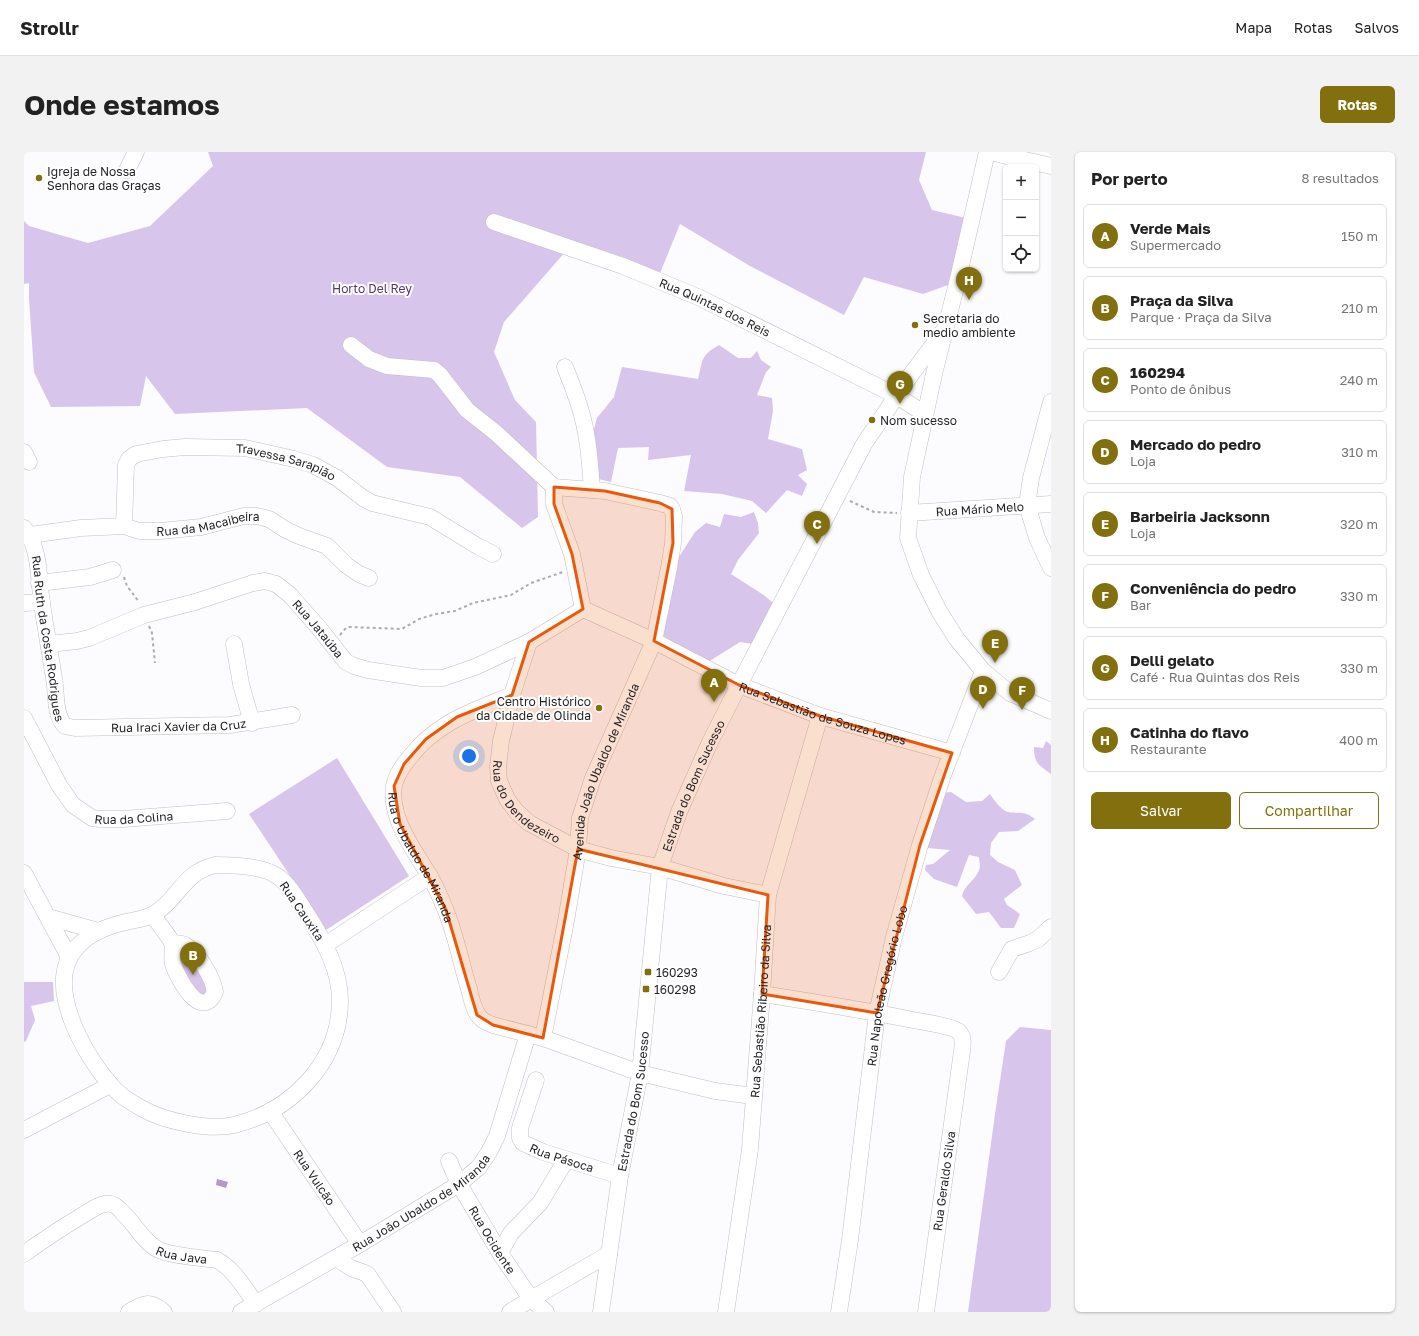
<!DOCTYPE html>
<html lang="pt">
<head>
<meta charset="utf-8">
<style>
	:root { --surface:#fff; --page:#f2f2f2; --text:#222; --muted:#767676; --line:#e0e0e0; --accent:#826f0e }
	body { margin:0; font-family:"Golos Text",sans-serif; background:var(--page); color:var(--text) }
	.controls { position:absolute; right:12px; top:12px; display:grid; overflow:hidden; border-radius:6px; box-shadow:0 1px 3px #0004 }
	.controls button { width:36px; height:36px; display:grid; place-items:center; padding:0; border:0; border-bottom:1px solid var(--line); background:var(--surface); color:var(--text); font:20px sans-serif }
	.you { position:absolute; left:445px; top:604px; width:14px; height:14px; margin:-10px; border:3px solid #fff; border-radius:50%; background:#1a73e8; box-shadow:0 0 0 6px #1a73e833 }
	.badge { display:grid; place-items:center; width:26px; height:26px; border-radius:50%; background:var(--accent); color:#fff; font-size:13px; font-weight:700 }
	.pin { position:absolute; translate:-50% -33px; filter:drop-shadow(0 1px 2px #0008) }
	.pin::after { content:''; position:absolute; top:21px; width:14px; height:12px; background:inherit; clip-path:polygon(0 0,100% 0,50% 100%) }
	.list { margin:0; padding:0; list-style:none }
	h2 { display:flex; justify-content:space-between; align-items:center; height:52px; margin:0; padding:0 16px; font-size:17px }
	h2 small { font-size:13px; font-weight:400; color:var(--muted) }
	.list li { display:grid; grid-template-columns:26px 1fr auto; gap:12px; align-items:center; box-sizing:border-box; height:64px; margin:0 8px 8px; padding:0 8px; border:1px solid var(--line); border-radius:6px }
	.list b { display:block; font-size:15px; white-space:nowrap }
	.list p { margin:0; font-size:13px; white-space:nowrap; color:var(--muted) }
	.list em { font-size:13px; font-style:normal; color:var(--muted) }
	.actions { display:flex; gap:8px; padding:12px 16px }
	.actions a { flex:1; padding:9px 0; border:1px solid var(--accent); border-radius:6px; text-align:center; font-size:14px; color:var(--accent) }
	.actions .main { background:var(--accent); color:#fff }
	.icon { flex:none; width:22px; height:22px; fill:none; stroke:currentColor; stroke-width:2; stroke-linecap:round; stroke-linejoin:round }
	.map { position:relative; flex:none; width:1027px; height:1160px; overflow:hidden; border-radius:6px }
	header { display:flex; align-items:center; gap:24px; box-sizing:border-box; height:56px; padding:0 20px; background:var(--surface); border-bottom:1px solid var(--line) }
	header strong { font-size:19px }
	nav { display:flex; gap:22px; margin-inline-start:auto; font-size:14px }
	.intro { display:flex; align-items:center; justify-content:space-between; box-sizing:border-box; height:96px; padding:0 24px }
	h1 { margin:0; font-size:28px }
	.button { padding:10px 18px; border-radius:6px; background:var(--accent); color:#fff; font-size:14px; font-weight:700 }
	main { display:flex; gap:24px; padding:0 24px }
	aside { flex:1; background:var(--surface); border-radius:6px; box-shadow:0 1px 3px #0004 }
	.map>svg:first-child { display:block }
	.green { fill:#d8c5ec }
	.water { fill:#b199c9 }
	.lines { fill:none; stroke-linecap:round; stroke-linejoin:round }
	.minor-casing { stroke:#c2bec6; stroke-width:17 }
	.path { stroke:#acabae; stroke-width:2; stroke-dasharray:3 3; stroke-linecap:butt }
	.minor { stroke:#fff; stroke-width:16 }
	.marked { fill:#e8590c; fill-opacity:0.2; stroke:#e8590c; stroke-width:3; stroke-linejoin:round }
	.poi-dot { fill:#826f0e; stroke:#fff; stroke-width:1.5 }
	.labels { text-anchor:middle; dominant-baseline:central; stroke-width:4; stroke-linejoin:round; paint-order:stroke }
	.poi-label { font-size:12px; fill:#211f22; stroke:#fff; text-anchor:start }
	.park-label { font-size:12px; fill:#563572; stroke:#fff }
	.street-label { font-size:12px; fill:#211f22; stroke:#fff }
</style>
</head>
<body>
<header>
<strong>Strollr</strong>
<nav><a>Mapa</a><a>Rotas</a><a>Salvos</a></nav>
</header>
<div class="intro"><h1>Onde estamos</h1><a class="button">Rotas</a></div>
<main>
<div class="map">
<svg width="1027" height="1160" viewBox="0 0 1027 1160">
	<rect width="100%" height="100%" fill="#fcfbfe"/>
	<g class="green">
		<path d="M184 0H902L895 28 908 58 942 66 927 132 899 142 840 125 820 163 726 114 656 72 634 126 599 105 549 91 480 170 470 200 491 248 512 270 514 365 498 376 436 325 363 315 283 256 151 262 122 224 116 254 27 255 10 220 5 147V131L0 132V69L5 74 64 91 126 74 189 14Z"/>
		<path d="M695 193 714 206H727L733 199 737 208 747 215 742 220 733 243 748 246 749 259 744 287 778 297 783 318 774 323 783 332 778 344 763 338 742 361 728 349 698 342 660 339 667 303 624 308 625 295 594 296 587 330 562 324 564 299 573 266 590 245 598 215 674 227C679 208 676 204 695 193Z"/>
		<path d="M730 360 734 371 735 381 714 408 707 422 741 444 749 451 729 492 716 490 684 510 660 498 638 483 653 408 671 380 682 371 696 375 700 362 717 365Z"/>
		<path d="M1022 589 1027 593V622C1015 613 1010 612 1010 595L1019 596Z"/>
		<path d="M313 606 385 724 302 778 225 662Z"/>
		<path d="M927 640 942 650 958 649 966 642C970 648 977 658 984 660 995 662 1000 658 1011 667L994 679 975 680 967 691 966 703 974 710 991 718 998 733 980 747 983 753 996 762 990 776H977L965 760 952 762 938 744C940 733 952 728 955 718 957 715 955 709 955 705L945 703 933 735 910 727 901 718 902 713 909 712 926 698 903 696 917 641Z"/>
		<path d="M162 798 188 838 177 848 151 804 155 799Z"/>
		<path d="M0 830H29L30 849 7 854 11 868 2 889 0 890Z"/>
		<path d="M996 875 1027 878V1160H944L971 962 982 889Z"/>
	</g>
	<path class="water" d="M193 1027 204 1030 202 1036 192 1033Z"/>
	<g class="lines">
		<defs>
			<g id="minor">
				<path d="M963 0 934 127 910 222 888 325 884 386 897 423 915 459 932 486 959 519 986 541 1027 559"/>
				<path d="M966 0 1027 14"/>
				<path d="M103 18 112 0"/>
				<path id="s1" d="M470 70 599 114 674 145 873 244 901 262"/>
				<path d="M327 193 345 207 363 214 410 218 416 223 443 258 472 281 530 335"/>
				<path d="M541 215C546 228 551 240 555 253 564 280 566 309 568 338"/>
				<path d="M1027 250 1007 326 1003 353 1013 386 1027 416"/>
				<path d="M0 300 5 310"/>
				<path d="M530 335V352L548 402 559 457"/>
				<path id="s2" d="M885 361 1027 352"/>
				<path id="s3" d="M100 374 102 313 105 307 112 302 139 297 161 295 221 296 270 307 289 313 313 326 339 346 348 351 406 365 455 395 469 402"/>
				<path id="s4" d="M0 376C17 398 14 426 18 452 22 479 27 506 31 533 32 546 32 565 41 574L51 576 206 573 268 563"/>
				<path id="s5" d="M6 383 57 376 100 374 115 379H137L177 375 220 364H233L245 367 262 378 275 384 303 394 322 413 335 422 345 426"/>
				<path d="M15 431 66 425 89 418"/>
				<path d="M0 451 18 450"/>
				<path id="s6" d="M559 457 630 489 715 533 796 564 928 601"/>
				<path id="s7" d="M505 490 488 543 477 589 474 615 475 629 483 647 492 659 505 671 554 697 587 706 636 715 700 734 744 743"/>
				<path id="s8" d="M25 492 53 489 65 486 120 463 171 450 229 431 241 429 252 432 266 443 295 476 322 510 330 514 344 518 397 526H419L451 515 505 490 559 457"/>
				<path d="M210 492 217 532 228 571"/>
				<path id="s9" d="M488 543C449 559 413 570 386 605 379 613 372 624 370 634 365 666 390 698 405 723 412 734 417 747 422 759 432 784 437 811 445 837 447 845 449 856 454 863 457 868 463 871 469 873L519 886 616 921 691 939 729 944"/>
				<path id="s10" d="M0 566 35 633 49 653 68 666 76 667H99L203 659"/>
				<path d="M191 713C208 713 239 714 253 724 266 732 277 754 286 767 301 791 316 819 316 848 316 910 268 959 210 973 184 979 140 969 117 956 106 950 95 943 87 933 60 903 18 830 54 794 67 780 84 774 102 770 111 768 121 767 130 762 155 747 158 721 191 713Z"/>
				<path d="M0 721 45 805"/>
				<path d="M128 763C134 771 144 782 148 791 150 796 147 805 149 812 153 825 177 871 191 840 189 826 174 800 161 793 157 791 152 791 148 791"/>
				<path d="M24 765 74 779"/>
				<path d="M301 793 406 724"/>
				<path d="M975 820 988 797 1006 791 1014 787 1027 775"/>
				<path d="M738 842C789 850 839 858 889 868 899 870 927 874 934 879 940 884 939 892 938 899L902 1160"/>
				<path id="s11" d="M519 886 542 769 554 697 556 666 569 626 630 489 645 416 649 391 650 364 648 357 646 354 636 351 581 339 530 335"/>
				<path id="s12" d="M512 928 496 976V986L499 991 519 1000 596 1024"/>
				<path id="s13" d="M246 959 336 1092"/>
				<path d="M0 978 86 933"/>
				<path id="s14" d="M425 1009 435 1032 476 1101 507 1147 522 1160"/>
				<path d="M476 1101 487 1081 516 1051 542 1008"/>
				<path id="s15" d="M0 1102C19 1088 39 1075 59 1063 66 1059 73 1053 81 1052 88 1050 95 1056 99 1061 111 1072 120 1091 135 1098 148 1104 178 1106 193 1108 210 1117 221 1137 232 1152"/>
				<path d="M312 1106 327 1116 341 1121 344 1123 350 1132 369 1160"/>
				<path d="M105 1160C119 1151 126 1148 140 1160"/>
				<path id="s16" d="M217 1160 336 1092 435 1032 455 1015 465 1000 473 984 504 882"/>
				<path d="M486 1160 507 1147 585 1102"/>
				<path id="s17" d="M577 1160 596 1024 616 921 636 715 655 660 686 590 715 533 840 292 886 224 920 178"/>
				<path id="s18" d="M702 1160 726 997 738 842 744 743 796 564"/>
				<path id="s19" d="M815 1160 826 1088 853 861 870 785 896 693 919 623 959 519"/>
			</g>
		</defs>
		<use href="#minor" class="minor-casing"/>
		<g class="path">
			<path d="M826 349 850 360 873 361"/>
			<path d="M100 425 103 434 115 450"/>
			<path d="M125 474 128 481 131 511"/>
			<path d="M316 483 322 476 326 475 378 477 395 467 412 462 431 459 449 451 487 443 507 431 539 420"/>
		</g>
		<use href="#minor" class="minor"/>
	</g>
	<path class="marked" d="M530 335 581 339 636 351 648 357 649 391 630 489 715 533 796 564 928 601 896 693 853 861 738 842 744 743 554 697 519 886 469 873 453 863 422 758 376 672 370 634 380 612 402 587 433 565 488 543 505 490 559 457 548 402 530 352Z"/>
	<g class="poi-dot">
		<circle cx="15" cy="26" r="4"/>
		<circle cx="891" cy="173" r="4"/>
		<circle cx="848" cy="268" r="4"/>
		<circle cx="575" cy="556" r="4"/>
		<rect x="620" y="816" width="8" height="8" rx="2"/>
		<rect x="618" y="833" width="8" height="8" rx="2"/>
	</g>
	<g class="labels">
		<g class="poi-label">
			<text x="23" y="19">Igreja de Nossa<tspan x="23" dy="14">Senhora das Graças</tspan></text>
			<text x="899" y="166">Secretaria do<tspan x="899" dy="14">medio ambiente</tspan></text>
			<text x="856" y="268">Nom sucesso</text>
			<text x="567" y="549" text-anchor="end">Centro Histórico<tspan x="567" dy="14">da Cidade de Olinda</tspan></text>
			<text x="632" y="820">160293</text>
			<text x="630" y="837">160298</text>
		</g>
		<g class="park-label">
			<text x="348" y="136">Horto Del Rey</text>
		</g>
		<g class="street-label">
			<text stroke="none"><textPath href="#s1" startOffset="237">Rua Quintas dos Reis</textPath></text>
			<text stroke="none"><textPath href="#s3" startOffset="229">Travessa Sarapião</textPath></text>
			<text stroke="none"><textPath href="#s2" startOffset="71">Rua Mário Melo</textPath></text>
			<text stroke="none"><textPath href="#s5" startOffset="180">Rua da Macaibeira</textPath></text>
			<text stroke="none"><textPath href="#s8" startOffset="299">Rua Jataúba</textPath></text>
			<text stroke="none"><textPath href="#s4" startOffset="114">Rua Ruth da Costa Rodrigues</textPath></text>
			<text stroke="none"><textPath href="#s6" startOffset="262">Rua Sebastião de Souza Lopes</textPath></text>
			<text stroke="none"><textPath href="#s4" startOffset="318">Rua Iraci Xavier da Cruz</textPath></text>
			<text stroke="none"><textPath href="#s11" startOffset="275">Avenida João Ubaldo de Miranda</textPath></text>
			<text stroke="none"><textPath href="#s17" startOffset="537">Estrada do Bom Sucesso</textPath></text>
			<text stroke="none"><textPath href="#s7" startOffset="176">Rua do Dendezeiro</textPath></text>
			<text stroke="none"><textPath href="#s10" startOffset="165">Rua da Colina</textPath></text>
			<text stroke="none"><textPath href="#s9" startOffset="232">Rua o Ubaldo de Miranda</textPath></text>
			<text transform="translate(278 759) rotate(56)">Rua Cauxita</text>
			<text stroke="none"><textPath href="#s19" startOffset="330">Rua Napoleão Gregório Lobo</textPath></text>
			<text stroke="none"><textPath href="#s18" startOffset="303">Rua Sebastião Ribeiro da Silva</textPath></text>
			<text stroke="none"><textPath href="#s17" startOffset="213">Estrada do Bom Sucesso</textPath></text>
			<text stroke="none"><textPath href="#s12" startOffset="108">Rua Pásoca</textPath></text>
			<text stroke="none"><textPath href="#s13" startOffset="80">Rua Vulcão</textPath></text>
			<text transform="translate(920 1029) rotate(-82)">Rua Geraldo Silva</text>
			<text stroke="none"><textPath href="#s16" startOffset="211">Rua João Ubaldo de Miranda</textPath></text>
			<text stroke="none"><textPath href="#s14" startOffset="90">Rua Ocidente</textPath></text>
			<text stroke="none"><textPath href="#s15" startOffset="192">Rua Java</textPath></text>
		</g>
	</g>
</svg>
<div class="controls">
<button>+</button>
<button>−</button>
<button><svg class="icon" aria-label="locate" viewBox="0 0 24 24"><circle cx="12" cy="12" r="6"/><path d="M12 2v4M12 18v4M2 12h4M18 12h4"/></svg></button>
</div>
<div class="you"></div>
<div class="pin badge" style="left:690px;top:550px">A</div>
<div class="pin badge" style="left:169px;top:823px">B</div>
<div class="pin badge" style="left:793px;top:392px">C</div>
<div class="pin badge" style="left:959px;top:557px">D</div>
<div class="pin badge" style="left:971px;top:511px">E</div>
<div class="pin badge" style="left:998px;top:558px">F</div>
<div class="pin badge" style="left:876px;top:252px">G</div>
<div class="pin badge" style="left:945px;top:148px">H</div>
</div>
<aside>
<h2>Por perto<small>8 resultados</small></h2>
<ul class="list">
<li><span class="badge">A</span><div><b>Verde Mais</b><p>Supermercado</p></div><em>150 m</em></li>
<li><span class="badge">B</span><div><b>Praça da Silva</b><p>Parque · Praça da Silva</p></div><em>210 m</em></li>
<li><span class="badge">C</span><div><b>160294</b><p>Ponto de ônibus</p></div><em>240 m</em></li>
<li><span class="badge">D</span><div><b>Mercado do pedro</b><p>Loja</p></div><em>310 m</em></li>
<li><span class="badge">E</span><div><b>Barbeiria Jacksonn</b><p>Loja</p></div><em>320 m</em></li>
<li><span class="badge">F</span><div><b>Conveniência do pedro</b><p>Bar</p></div><em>330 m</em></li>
<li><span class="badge">G</span><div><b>Delli gelato</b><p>Café · Rua Quintas dos Reis</p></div><em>330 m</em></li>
<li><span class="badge">H</span><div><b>Catinha do flavo</b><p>Restaurante</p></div><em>400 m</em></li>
</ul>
<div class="actions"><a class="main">Salvar</a><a>Compartilhar</a></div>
</aside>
</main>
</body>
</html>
